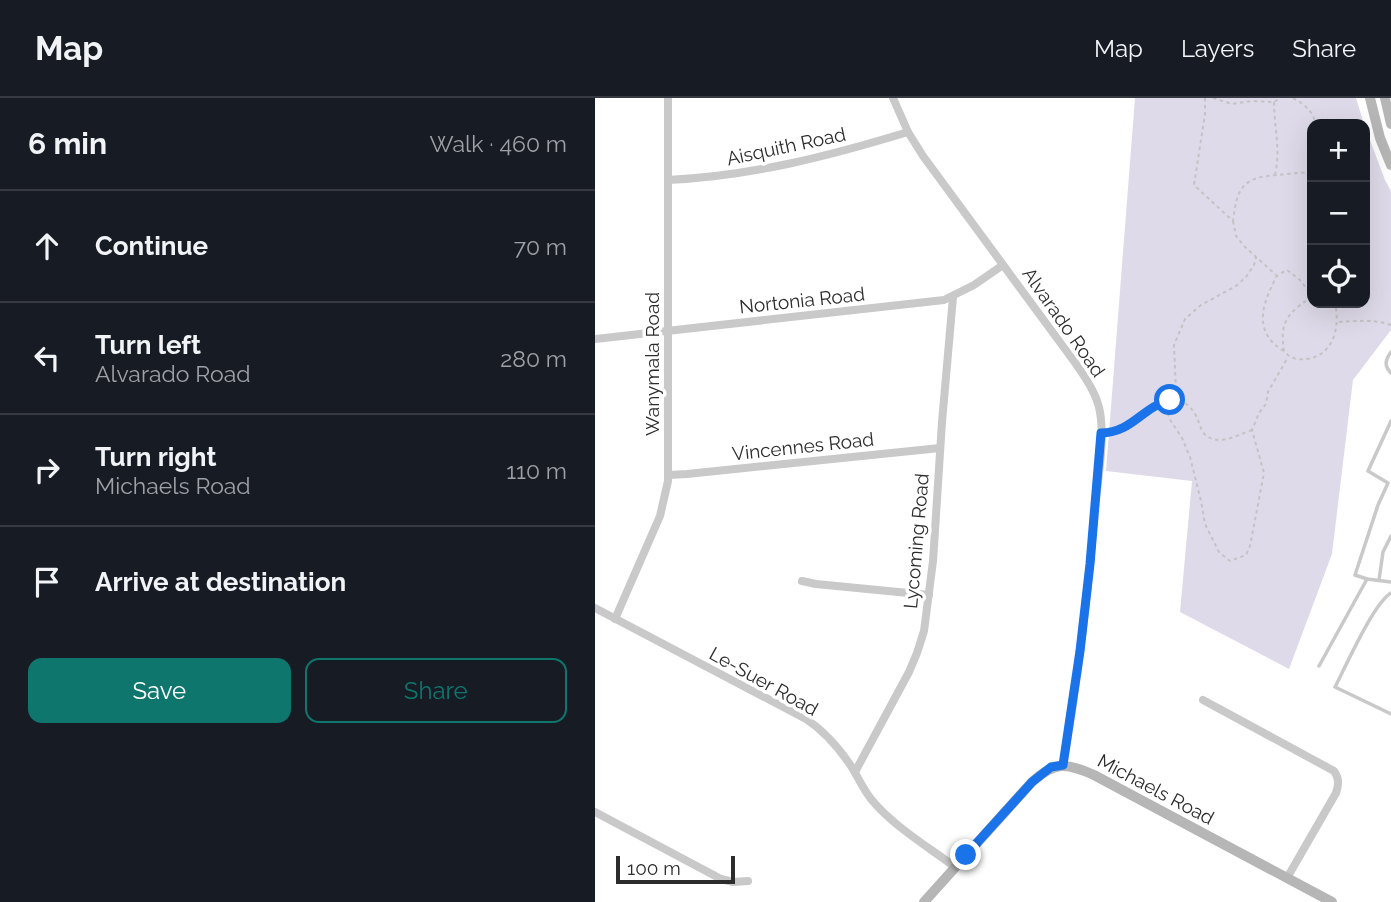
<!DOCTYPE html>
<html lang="en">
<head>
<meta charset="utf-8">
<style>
	:root { --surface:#171b24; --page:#20242c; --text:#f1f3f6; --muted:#9ea1a6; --line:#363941; --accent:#0f766e }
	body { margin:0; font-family:Raleway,sans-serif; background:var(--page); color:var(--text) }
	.controls { position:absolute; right:21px; top:21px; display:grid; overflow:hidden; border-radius:14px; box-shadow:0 7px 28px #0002 }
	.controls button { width:63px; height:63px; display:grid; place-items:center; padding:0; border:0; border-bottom:2px solid var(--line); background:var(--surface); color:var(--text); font:35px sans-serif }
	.scale { position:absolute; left:21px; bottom:18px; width:119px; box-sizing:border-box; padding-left:7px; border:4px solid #2c2c2c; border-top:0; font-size:19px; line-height:24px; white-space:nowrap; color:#2c2c2c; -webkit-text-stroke:5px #fff; paint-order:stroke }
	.stop { position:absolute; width:21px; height:21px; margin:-16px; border:5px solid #1a73e8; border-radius:50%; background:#fff }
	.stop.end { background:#1a73e8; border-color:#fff; box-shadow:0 2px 7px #0008 }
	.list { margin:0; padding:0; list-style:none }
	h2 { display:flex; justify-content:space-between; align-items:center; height:91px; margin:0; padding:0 28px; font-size:30px }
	h2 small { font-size:23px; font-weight:400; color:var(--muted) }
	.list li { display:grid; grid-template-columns:46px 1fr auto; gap:21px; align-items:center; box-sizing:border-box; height:112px; padding:0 28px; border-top:2px solid var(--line) }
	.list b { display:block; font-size:26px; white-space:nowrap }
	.list p { margin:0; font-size:23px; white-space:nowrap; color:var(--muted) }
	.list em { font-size:23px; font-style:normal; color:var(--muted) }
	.actions { display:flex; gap:14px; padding:21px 28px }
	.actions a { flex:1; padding:16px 0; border:2px solid var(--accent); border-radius:14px; text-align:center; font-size:24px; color:var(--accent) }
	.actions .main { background:var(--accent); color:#fff }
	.icon { flex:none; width:38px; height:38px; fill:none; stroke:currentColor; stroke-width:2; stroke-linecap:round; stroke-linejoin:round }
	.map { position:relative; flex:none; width:796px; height:804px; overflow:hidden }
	header { display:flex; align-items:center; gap:42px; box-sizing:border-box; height:98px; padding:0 35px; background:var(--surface); border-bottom:2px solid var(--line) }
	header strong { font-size:33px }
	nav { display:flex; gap:38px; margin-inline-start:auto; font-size:24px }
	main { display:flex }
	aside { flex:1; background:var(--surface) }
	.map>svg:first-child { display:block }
	.green { fill:#dfdae9 }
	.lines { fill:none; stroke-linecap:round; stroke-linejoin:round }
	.path { stroke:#c3c3c3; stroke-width:2; stroke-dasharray:3.5 3.5; stroke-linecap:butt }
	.lane { stroke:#c9c9c9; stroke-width:3.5 }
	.street { stroke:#c9c9c9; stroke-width:8 }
	.secondary { stroke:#b6b6b6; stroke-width:10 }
	.route { stroke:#1a73e8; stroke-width:9 }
	.labels { text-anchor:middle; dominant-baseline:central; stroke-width:7; stroke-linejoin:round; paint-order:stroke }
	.street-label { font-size:19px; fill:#2c2c2c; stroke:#fff }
</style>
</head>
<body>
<header>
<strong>Map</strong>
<nav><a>Map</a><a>Layers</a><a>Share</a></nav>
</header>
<main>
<aside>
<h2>6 min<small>Walk · 460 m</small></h2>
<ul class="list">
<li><svg class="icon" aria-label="ahead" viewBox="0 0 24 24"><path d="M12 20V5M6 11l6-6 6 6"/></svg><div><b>Continue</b></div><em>70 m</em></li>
<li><svg class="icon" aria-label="left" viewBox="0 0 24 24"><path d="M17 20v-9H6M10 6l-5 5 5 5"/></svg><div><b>Turn left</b><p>Alvarado Road</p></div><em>280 m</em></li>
<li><svg class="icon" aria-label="right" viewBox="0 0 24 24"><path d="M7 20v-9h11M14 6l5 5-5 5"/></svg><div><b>Turn right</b><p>Michaels Road</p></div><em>110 m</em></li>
<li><svg class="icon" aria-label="arrive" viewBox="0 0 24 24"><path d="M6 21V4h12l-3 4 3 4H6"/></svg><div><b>Arrive at destination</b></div></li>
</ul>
<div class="actions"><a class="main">Save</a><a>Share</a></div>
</aside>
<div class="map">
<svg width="796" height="804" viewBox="0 0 796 804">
	<rect width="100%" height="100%" fill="#fff"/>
	<path class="green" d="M540 0H761L769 26H717V205H770V29L790 82 796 93V232L758 282 737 456 694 571 585 514 597 383 511 373Z"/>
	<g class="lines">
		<g class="path">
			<path d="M610 0V16L599 87 638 123C642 89 648 79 683 77 694 76 706 74 717 75"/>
			<path d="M618 0 637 6 657 3 679 4 685 0"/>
			<path d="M698 0C711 7 717 13 721 26"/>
			<path d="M679 4C679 29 686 52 680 76"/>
			<path d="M638 123 641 138 649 148 681 177"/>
			<path d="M717 199C701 209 686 220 688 241 688 247 687 252 692 256 696 261 706 262 712 261 740 257 745 227 740 205"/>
			<path d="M744 224C762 223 779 221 796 227"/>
			<path d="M689 253C661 237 665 212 677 188 679 185 679 180 682 178 685 175 689 174 692 172L705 182 717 198"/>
			<path d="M579 298 581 294 579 247 590 221 606 207 641 188 651 179 659 167 661 159"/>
			<path d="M657 332C648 335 634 342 625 342 604 341 607 327 600 316 595 307 587 303 578 299L575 302 572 310 574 320 587 340 595 359 606 403 610 426 624 454 635 463 651 457 655 448 669 375 657 332 664 315 671 306 673 294 693 259"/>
			<path d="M515 335C538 329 551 308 574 303"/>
		</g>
		<g class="lane">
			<path d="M796 254C790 262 789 268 796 275"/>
			<path d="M772 481 760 477 783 407 793 385 773 373 796 323"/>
			<path d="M784 482 788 454 796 438"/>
			<path d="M796 495C778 506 751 568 740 589L796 616"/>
			<path d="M724 568 772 481 796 484"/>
		</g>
		<g class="street">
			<path d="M298 0 313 34 328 58 481 266C491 281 502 296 505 314 510 343 503 380 500 410 493 496 483 582 468 667"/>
			<path d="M73 82C157 78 234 58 313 34"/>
			<path d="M0 241 349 202 379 187 408 167"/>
			<path d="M74 377 92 376 345 350"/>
			<path d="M207 483 221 486 334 497"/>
			<path d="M0 510 211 621C229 633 244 650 256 668 263 679 268 691 276 701 298 728 332 748 360 769"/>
			<path d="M20 521 65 418 73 383V0"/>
			<path d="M608 602 739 673C744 680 744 686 741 695L692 780"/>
			<path d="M260 674 314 574 322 555 329 533 338 463 347 324 358 199"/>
			<path d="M0 714 126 781 138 784 153 783"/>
		</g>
		<g class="secondary">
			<path d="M775 0 785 40 796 67"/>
			<path d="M790 0 796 26"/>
			<path d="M329 804 437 684C460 663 472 665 499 677L737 804"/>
		</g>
	</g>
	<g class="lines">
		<path class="route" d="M371 757 437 684 456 669 468 667 485 553 495 466 506 335C538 334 547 309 575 302"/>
	</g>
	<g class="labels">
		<g class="street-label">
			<text transform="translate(191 48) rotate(-12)">Aisquith Road</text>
			<text transform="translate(207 202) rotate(-6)">Nortonia Road</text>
			<text transform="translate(469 224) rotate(55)">Alvarado Road</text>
			<text transform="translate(57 266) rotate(-90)">Wanymala Road</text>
			<text transform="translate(208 348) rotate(-6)">Vincennes Road</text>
			<text transform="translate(321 443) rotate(-85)">Lycoming Road</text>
			<text transform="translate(169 583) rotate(29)">Le-Suer Road</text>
			<text transform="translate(561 691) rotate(28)">Michaels Road</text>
		</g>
	</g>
</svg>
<div class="controls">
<button>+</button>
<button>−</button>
<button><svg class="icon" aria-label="locate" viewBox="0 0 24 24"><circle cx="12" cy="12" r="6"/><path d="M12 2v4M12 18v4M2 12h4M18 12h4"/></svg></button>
</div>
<div class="scale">100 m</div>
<div class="stop" style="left:575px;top:302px"></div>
<div class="stop end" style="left:371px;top:757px"></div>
</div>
</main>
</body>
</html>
